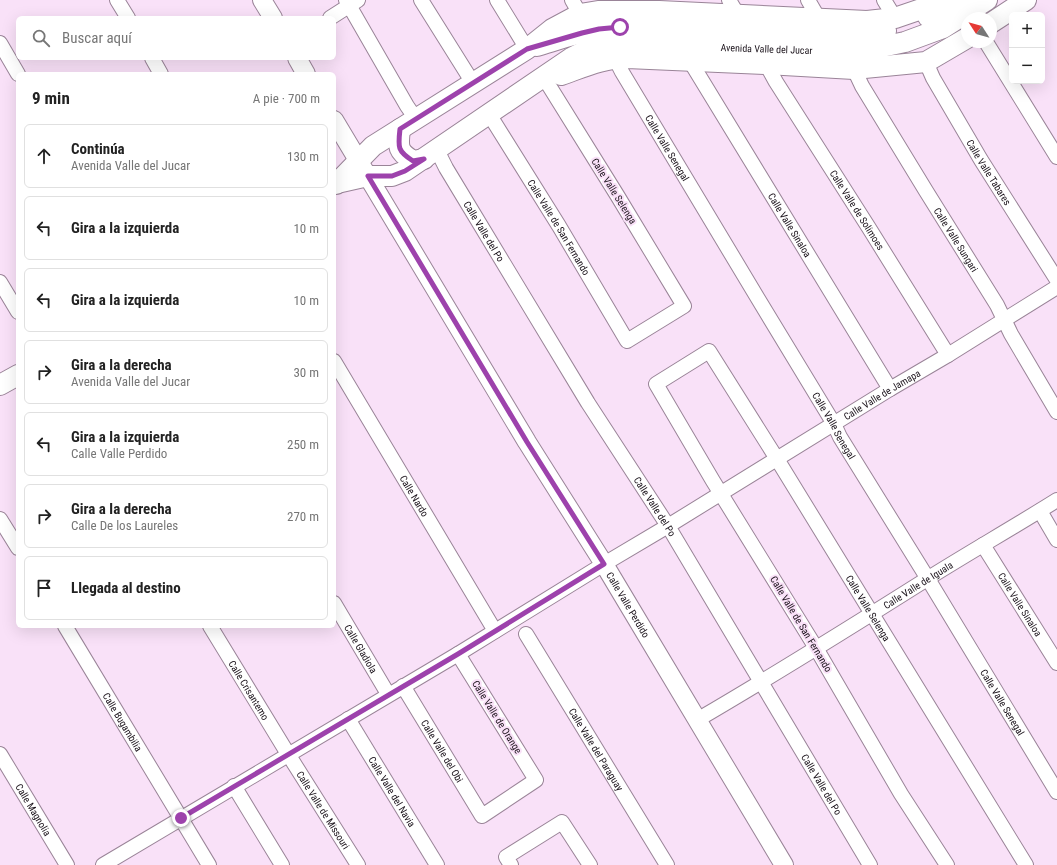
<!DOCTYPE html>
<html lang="es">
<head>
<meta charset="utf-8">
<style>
	:root { --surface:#fff; --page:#f2f2f2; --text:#222; --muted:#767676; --line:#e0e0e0 }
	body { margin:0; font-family:"Roboto Condensed",sans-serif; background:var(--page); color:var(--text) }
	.controls { position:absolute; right:12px; top:12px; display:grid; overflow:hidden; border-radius:6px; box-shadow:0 4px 16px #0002 }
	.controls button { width:36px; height:36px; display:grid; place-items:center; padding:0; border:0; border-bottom:1px solid var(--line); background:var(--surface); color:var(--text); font:20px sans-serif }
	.compass { position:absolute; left:961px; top:12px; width:36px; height:36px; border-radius:50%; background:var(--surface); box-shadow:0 4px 16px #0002; rotate:306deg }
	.stop { position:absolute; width:12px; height:12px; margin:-9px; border:3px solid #9d42ac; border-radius:50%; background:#fff }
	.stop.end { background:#9d42ac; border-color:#fff; box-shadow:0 1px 4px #0008 }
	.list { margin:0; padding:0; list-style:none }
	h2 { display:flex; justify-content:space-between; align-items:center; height:52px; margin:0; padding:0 16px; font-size:17px }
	h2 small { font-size:13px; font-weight:400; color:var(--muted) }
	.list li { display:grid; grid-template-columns:26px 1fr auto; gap:12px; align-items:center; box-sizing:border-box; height:64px; margin:0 8px 8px; padding:0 8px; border:1px solid var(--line); border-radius:6px }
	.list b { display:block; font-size:15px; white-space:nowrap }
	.list p { margin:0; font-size:13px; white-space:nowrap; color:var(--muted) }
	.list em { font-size:13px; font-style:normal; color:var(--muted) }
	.icon { flex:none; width:22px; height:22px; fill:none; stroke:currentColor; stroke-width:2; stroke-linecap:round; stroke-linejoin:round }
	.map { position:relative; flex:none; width:1057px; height:865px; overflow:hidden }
	.search { position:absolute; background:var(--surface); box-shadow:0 4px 16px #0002; left:16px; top:16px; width:320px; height:44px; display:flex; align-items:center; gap:10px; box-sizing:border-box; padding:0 14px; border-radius:6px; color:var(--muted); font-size:15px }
	.panel { position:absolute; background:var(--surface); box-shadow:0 4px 16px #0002; left:16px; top:72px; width:320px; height:556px; border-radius:6px }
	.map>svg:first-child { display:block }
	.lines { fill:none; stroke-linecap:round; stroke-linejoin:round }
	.minor-casing { stroke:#9a8498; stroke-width:16 }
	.tertiary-casing { stroke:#9a8498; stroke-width:20 }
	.secondary-casing { stroke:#9a8498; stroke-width:22 }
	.minor { stroke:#fff; stroke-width:14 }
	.tertiary { stroke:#fff; stroke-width:18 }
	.secondary { stroke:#fff; stroke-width:20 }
	.route { stroke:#9d42ac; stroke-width:5 }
	.labels { text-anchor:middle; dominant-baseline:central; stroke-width:4; stroke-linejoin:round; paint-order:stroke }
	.street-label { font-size:10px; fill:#1a121a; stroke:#f9e1f8 }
</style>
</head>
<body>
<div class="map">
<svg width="1057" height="865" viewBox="0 0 1057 865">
	<rect width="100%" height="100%" fill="#f9e1f8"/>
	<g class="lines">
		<defs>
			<g id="minor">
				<path d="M117 0 128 18"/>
				<path d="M346 0 407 106 416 119"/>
				<path d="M421 0 473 83"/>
				<path d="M497 0 527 49"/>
				<path d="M572 0 580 14"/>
				<path d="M729 0 738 15"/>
				<path d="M808 0 819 19"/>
				<path d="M884 0 895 18"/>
				<path d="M330 18 358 0"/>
				<path d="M986 42 1057 157"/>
				<path d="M0 43 18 74"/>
				<path d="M152 58 161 74"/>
				<path id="s1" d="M615 58 622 72 757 297 834 424 840 437 928 579 1057 792"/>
				<path id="s2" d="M690 61 890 389"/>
				<path id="s3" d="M926 62 933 78 981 160 1057 280"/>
				<path id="s4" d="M766 64 776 82 869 228 948 355"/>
				<path id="s5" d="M854 69 862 86 926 191 997 305 1011 334 1057 412"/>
				<path id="s6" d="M489 114 559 226 627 341 684 306 617 195 543 76"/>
				<path id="s7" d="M437 150 446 168 588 403 668 526 870 865"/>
				<path d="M0 282 18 312"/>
				<path id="s8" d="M334 361 495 631"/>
				<path d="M1040 511 1057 540"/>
				<path d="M0 519 18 548"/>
				<path id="s9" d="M983 545 1057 663"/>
				<path id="s10" d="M334 603 388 694"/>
				<path id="s11" d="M65 626 209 865"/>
				<path id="s12" d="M210 626 288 754 358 865"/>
				<path id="s13" d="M526 634 667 865"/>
				<path id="s14" d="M403 686 482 816 536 780 458 654"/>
				<path id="s15" d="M348 719 437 865"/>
				<path id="s16" d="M697 720C774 675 851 627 927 579 970 552 1014 527 1057 500"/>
				<path id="s17" d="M0 754 67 865"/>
				<path d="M234 786 282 865"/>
				<path id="s18" d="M103 865 458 654 604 564 668 526 890 389 948 355 1057 287"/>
				<path d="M511 865 506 857 562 822 590 865"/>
				<path id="s19" d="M947 865 901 794 816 648 713 481 656 384 709 351 777 459 1026 865"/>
			</g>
			<g id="tertiary">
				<path d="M262 0 273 18"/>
				<path d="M297 58 306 74"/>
				<path id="s20" d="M334 120 527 442 604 564 784 865"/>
			</g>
			<g id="secondary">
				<path d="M928 17 938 13 959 0"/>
				<path d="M991 23 1026 0"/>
				<path d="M537 46C557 40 577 33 598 29 625 25 651 27 677 28 710 30 744 31 777 33 813 35 851 39 886 31"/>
				<path d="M561 75C584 67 603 58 627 58L766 64 854 69 926 62 967 38"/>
				<path d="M400 129C398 147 397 151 413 161L424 159"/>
				<path id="s21" d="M337 183 368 176H392L405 171 571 58 583 52 614 43 634 42 719 47 839 51 872 49 905 42 943 28 987 0"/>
				<path d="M336 184 373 146 527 49 552 29 580 14 598 11H659L867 21 895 18 930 6 939 0"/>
				<path d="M0 385 18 375"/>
			</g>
		</defs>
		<use href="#minor" class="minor-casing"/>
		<use href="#tertiary" class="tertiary-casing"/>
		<use href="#secondary" class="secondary-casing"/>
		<use href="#minor" class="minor"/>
		<use href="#tertiary" class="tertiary"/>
		<use href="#secondary" class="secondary"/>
	</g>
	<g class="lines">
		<path class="route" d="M181 818 458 654 604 564 527 442 368 176H392L405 171 424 159 413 161C397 151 398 147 400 129L527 49 582 33 599 29 620 27"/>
	</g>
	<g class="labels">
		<g class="street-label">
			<text stroke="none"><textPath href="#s21" startOffset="469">Avenida Valle del Jucar</textPath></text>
			<text stroke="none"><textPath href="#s1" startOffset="104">Calle Valle Senegal</textPath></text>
			<text stroke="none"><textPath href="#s3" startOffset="127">Calle Valle Tabares</textPath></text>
			<text transform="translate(614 191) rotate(58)">Calle Valle Selenga</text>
			<text stroke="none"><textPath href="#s4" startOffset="172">Calle Valle de Solimoes</textPath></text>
			<text stroke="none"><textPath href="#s2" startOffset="192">Calle Valle Sinaloa</textPath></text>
			<text stroke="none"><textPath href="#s6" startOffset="133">Calle Valle de San Fernando</textPath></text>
			<text stroke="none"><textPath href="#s7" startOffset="94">Calle Valle del Po</textPath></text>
			<text stroke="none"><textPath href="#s5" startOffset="199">Calle Valle Sungari</textPath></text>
			<text stroke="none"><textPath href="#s18" startOffset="910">Calle Valle de Jamapa</textPath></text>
			<text stroke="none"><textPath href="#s1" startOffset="428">Calle Valle Senegal</textPath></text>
			<text stroke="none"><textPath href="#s8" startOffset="157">Calle Nardo</textPath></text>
			<text stroke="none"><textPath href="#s7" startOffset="418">Calle Valle del Po</textPath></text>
			<text stroke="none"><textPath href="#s16" startOffset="259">Calle Valle de Iguala</textPath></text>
			<text stroke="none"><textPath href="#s9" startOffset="70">Calle Valle Sinaloa</textPath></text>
			<text stroke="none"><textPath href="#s20" startOffset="567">Calle Valle Perdido</textPath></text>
			<text stroke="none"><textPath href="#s19" startOffset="927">Calle Valle Selenga</textPath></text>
			<text transform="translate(801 624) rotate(59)">Calle Valle de San Fernando</text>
			<text stroke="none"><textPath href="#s10" startOffset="53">Calle Gladiola</textPath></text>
			<text stroke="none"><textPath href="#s12" startOffset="75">Calle Crisantemo</textPath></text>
			<text stroke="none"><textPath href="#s1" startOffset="752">Calle Valle Senegal</textPath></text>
			<text transform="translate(497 717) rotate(58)">Calle Valle de Orange</text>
			<text stroke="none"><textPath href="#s11" startOffset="112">Calle Bugambilia</textPath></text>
			<text stroke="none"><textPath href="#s13" startOffset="135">Calle Valle del Paraguay</textPath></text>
			<text stroke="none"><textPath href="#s14" startOffset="76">Calle Valle del Obi</textPath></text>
			<text stroke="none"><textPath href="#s7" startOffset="742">Calle Valle del Po</textPath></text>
			<text stroke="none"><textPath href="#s15" startOffset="85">Calle Valle del Navia</textPath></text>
			<text stroke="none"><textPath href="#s17" startOffset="65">Calle Magnolia</textPath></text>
			<text stroke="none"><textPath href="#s12" startOffset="216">Calle Valle de Missouri</textPath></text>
		</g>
	</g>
</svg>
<div class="controls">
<button>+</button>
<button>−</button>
</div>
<svg class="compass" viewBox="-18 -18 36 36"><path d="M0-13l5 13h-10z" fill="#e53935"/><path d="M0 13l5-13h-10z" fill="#767676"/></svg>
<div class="stop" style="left:620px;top:27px"></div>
<div class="stop end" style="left:181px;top:818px"></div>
<div class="search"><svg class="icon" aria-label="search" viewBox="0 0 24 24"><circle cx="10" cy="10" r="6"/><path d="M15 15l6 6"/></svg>Buscar aquí</div>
<section class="panel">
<h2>9 min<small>A pie · 700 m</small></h2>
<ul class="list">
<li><svg class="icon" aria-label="ahead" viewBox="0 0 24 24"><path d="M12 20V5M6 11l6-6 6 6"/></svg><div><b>Continúa</b><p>Avenida Valle del Jucar</p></div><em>130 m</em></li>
<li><svg class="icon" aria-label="left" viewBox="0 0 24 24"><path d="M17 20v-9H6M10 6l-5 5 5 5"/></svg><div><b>Gira a la izquierda</b></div><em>10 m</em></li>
<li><svg class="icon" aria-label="left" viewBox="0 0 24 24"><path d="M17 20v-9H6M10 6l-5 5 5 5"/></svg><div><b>Gira a la izquierda</b></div><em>10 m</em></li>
<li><svg class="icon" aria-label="right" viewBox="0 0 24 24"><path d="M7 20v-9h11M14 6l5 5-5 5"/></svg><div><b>Gira a la derecha</b><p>Avenida Valle del Jucar</p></div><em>30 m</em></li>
<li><svg class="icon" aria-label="left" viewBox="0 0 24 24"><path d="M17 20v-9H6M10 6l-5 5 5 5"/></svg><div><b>Gira a la izquierda</b><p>Calle Valle Perdido</p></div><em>250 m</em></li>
<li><svg class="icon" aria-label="right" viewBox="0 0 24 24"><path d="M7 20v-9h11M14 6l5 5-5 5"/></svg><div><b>Gira a la derecha</b><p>Calle De los Laureles</p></div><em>270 m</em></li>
<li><svg class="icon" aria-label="arrive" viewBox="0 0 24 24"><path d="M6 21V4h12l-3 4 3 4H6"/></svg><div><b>Llegada al destino</b></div></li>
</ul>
</section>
</div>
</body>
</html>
